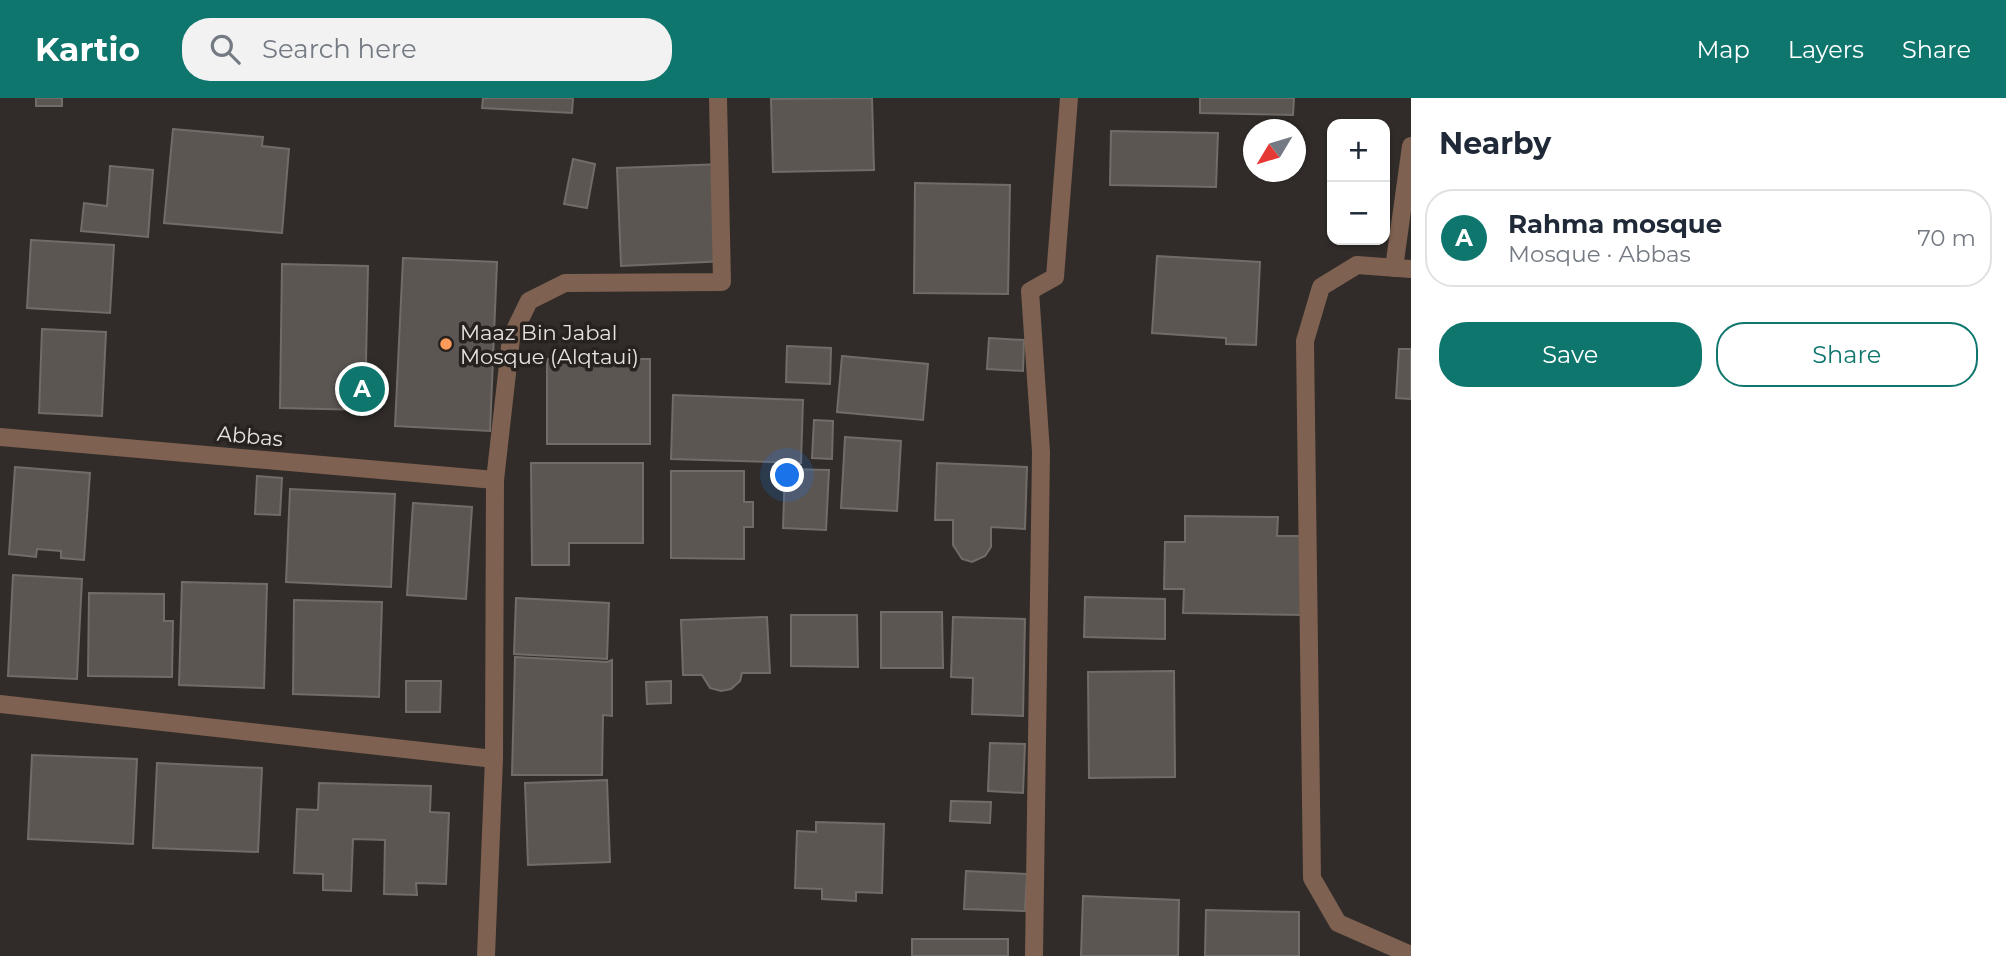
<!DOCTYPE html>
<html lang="en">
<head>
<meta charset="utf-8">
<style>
	:root { --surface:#fff; --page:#f2f2f3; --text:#1f2937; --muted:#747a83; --line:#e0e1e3; --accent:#0f766e }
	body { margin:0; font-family:Montserrat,sans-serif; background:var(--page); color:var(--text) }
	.controls { position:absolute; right:21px; top:21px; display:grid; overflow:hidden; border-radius:14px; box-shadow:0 2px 5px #0004 }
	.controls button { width:63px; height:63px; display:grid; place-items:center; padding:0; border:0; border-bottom:2px solid var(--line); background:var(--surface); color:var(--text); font:35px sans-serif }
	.compass { position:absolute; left:1243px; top:21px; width:63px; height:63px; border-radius:50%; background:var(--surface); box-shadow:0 2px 5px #0004; rotate:232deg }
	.you { position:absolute; left:788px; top:378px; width:24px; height:24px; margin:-18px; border:5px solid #fff; border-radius:50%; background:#1a73e8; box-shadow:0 0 0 10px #1a73e833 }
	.badge { display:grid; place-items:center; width:46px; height:46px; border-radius:50%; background:var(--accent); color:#fff; font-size:23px; font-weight:700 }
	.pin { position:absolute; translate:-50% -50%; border:4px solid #fff; box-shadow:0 2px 7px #0006 }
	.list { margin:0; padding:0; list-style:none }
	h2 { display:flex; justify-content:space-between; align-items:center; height:91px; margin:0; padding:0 28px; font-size:30px }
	h2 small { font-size:23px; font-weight:400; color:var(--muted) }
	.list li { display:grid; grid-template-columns:46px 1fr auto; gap:21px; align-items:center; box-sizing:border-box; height:98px; margin:0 14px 14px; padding:0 14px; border:2px solid var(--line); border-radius:28px }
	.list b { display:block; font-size:26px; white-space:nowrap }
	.list p { margin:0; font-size:23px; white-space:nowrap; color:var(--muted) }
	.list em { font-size:23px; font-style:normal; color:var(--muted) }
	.actions { display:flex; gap:14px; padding:21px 28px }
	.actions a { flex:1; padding:16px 0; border:2px solid var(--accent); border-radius:28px; text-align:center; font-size:24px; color:var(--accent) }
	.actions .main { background:var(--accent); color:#fff }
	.icon { flex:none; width:38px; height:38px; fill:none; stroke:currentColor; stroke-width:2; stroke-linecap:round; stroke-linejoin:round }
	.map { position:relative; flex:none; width:1411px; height:858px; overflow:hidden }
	header { display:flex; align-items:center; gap:42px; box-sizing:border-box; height:98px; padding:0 35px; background:var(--accent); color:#fff }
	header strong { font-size:33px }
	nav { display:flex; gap:38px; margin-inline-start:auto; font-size:24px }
	.search { width:490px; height:63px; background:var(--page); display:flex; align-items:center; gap:18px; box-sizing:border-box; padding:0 24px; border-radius:28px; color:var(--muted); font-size:26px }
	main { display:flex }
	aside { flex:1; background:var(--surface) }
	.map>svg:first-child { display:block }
	.building { fill:#5c5653; stroke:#726c68; stroke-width:2 }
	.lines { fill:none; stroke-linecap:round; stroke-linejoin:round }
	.minor { stroke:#7e6150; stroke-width:18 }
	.poi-dot { fill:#ff9b5a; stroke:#27221f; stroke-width:2.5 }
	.labels { text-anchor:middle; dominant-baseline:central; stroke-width:7; stroke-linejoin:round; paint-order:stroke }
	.poi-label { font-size:21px; fill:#e5e2e0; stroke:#27221f; text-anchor:start }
	.street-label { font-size:21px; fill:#e5e2e0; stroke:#27221f }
</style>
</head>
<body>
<header>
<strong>Kartio</strong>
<div class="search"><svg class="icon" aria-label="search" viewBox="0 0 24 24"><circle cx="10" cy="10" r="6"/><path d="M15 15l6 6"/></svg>Search here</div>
<nav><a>Map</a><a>Layers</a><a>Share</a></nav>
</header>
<main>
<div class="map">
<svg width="1411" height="858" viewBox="0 0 1411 858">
	<rect width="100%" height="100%" fill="#312c29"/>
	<g class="building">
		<rect x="36" y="0" width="26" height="8"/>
		<path d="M483 0H573L572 15 482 10Z"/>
		<path d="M872 0 874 72 773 74 771 1Z"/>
		<path d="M1200 0H1294L1293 17 1200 15Z"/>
		<path d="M173 31 263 39 262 48 289 51 282 135 164 125Z"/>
		<path d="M1111 33 1218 35 1216 89 1110 87Z"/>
		<path d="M573 61 595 66 587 110 564 106Z"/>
		<path d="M722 66 726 163 621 168 617 70Z"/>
		<path d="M110 68 153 72 148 139 81 133 84 105 107 108Z"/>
		<path d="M915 85 1010 87 1008 196 914 195Z"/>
		<path d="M31 142 114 147 110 215 27 210Z"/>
		<path d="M1157 158 1260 164 1256 247 1226 246V240L1152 235Z"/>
		<path d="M403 160 497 164 490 333 395 328Z"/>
		<path d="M282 166 368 168 365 312 280 310Z"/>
		<path d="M42 231 106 234 102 318 39 315Z"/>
		<path d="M989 240 1024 242 1023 273 987 271Z"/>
		<path d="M787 248 831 250 830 286 786 284Z"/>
		<path d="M1399 251H1411V301L1396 300Z"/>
		<path d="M842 258 928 266 923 322 837 314Z"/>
		<rect x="547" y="261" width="103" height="85"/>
		<path d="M673 297 803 302 801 365 671 361Z"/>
		<path d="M814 322 833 323 832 361 812 360Z"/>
		<path d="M845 339 901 343 897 413 841 410Z"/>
		<path d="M531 365H643V445H569V467H532Z"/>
		<path d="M937 365 1027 369 1025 431 991 429V449L985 458 972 464 962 461 953 447V422H935Z"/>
		<path d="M15 369 90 375 84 462 61 460V453L37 451 36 459 9 456Z"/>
		<path d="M785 371 829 372 826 432 783 430Z"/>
		<path d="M671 373H744V404H753V429H744V461L671 460Z"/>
		<path d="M257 378 282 380 280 417 255 416Z"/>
		<path d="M290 391 395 396 391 489 286 484Z"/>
		<path d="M413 405 472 409 466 501 407 497Z"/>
		<path d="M1185 418 1278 419 1277 438H1305L1304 517 1183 515 1184 491H1164L1165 444H1185Z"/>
		<path d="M13 477 82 481 77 581 8 578Z"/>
		<path d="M182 484 267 486 264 590 179 587Z"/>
		<path d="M89 495 164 496V523H173L172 579 88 578Z"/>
		<path d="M1085 499 1165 501V541L1084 539Z"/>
		<path d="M516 500 609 505 607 561 514 556Z"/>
		<path d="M294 502 382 504 379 599 293 596Z"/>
		<path d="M881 514H942L943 570H881Z"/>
		<path d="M791 517H857L858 569 791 568Z"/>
		<path d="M767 519 770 575H742L740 583 731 591 721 593 710 590 702 577H683L681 522Z"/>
		<path d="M953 519 1025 521 1023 618 972 616 973 580 951 579Z"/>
		<path d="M515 559 607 564 612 562V618L603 617 602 677H512Z"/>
		<path d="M1174 573 1175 679 1089 680 1088 574Z"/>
		<path d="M406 583H441L440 614H406Z"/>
		<path d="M671 583V605L647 606 646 584Z"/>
		<path d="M990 645 1025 646 1023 695 988 693Z"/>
		<path d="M32 657 137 661 133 746 28 741Z"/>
		<path d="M157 665 262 670 258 754 153 750Z"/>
		<path d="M607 682 610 764 528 767 525 685Z"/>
		<path d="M319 685 431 688 430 714 449 715 446 786 416 785 417 797 384 796 385 742 353 741 351 793 323 792V776L294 775 297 711 318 712Z"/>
		<path d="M951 703 991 704 990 725 950 723Z"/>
		<path d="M816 724 884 726 882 795 856 794V803L822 801V791L795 790 797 733 816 734Z"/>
		<path d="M966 773 1027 776 1025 813 964 811Z"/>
		<path d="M1083 798 1179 802 1178 858H1081Z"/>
		<path d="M1206 812 1299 814V858H1205Z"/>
		<rect x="912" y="841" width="96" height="17"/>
	</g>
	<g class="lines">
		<g class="minor">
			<path d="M1394 170 1411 48"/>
			<path d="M1411 171 1357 167 1321 189 1305 243 1312 780 1338 825 1411 857"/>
			<path d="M0 339 495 382"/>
			<path d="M0 606 494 661"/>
			<path d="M486 858 494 661 495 382 511 240 529 203 565 185 722 184 718 0"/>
			<path d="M1034 858 1041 354 1030 193 1055 179 1069 0"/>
		</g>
	</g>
	<circle class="poi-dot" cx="446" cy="246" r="7"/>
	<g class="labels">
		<g class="poi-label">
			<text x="460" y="234">Maaz Bin Jabal<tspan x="460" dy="24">Mosque (Alqtaui)</tspan></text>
		</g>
		<g class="street-label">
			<text transform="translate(250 338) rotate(5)">Abbas</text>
		</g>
	</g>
</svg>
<div class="controls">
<button>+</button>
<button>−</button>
</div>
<svg class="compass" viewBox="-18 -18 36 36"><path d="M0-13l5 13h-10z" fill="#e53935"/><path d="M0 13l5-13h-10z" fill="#747a83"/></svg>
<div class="you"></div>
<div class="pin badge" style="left:362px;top:291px">A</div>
</div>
<aside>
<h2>Nearby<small></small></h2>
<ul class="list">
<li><span class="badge">A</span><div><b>Rahma mosque</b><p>Mosque · Abbas</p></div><em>70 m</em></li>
</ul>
<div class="actions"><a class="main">Save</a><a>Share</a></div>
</aside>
</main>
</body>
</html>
